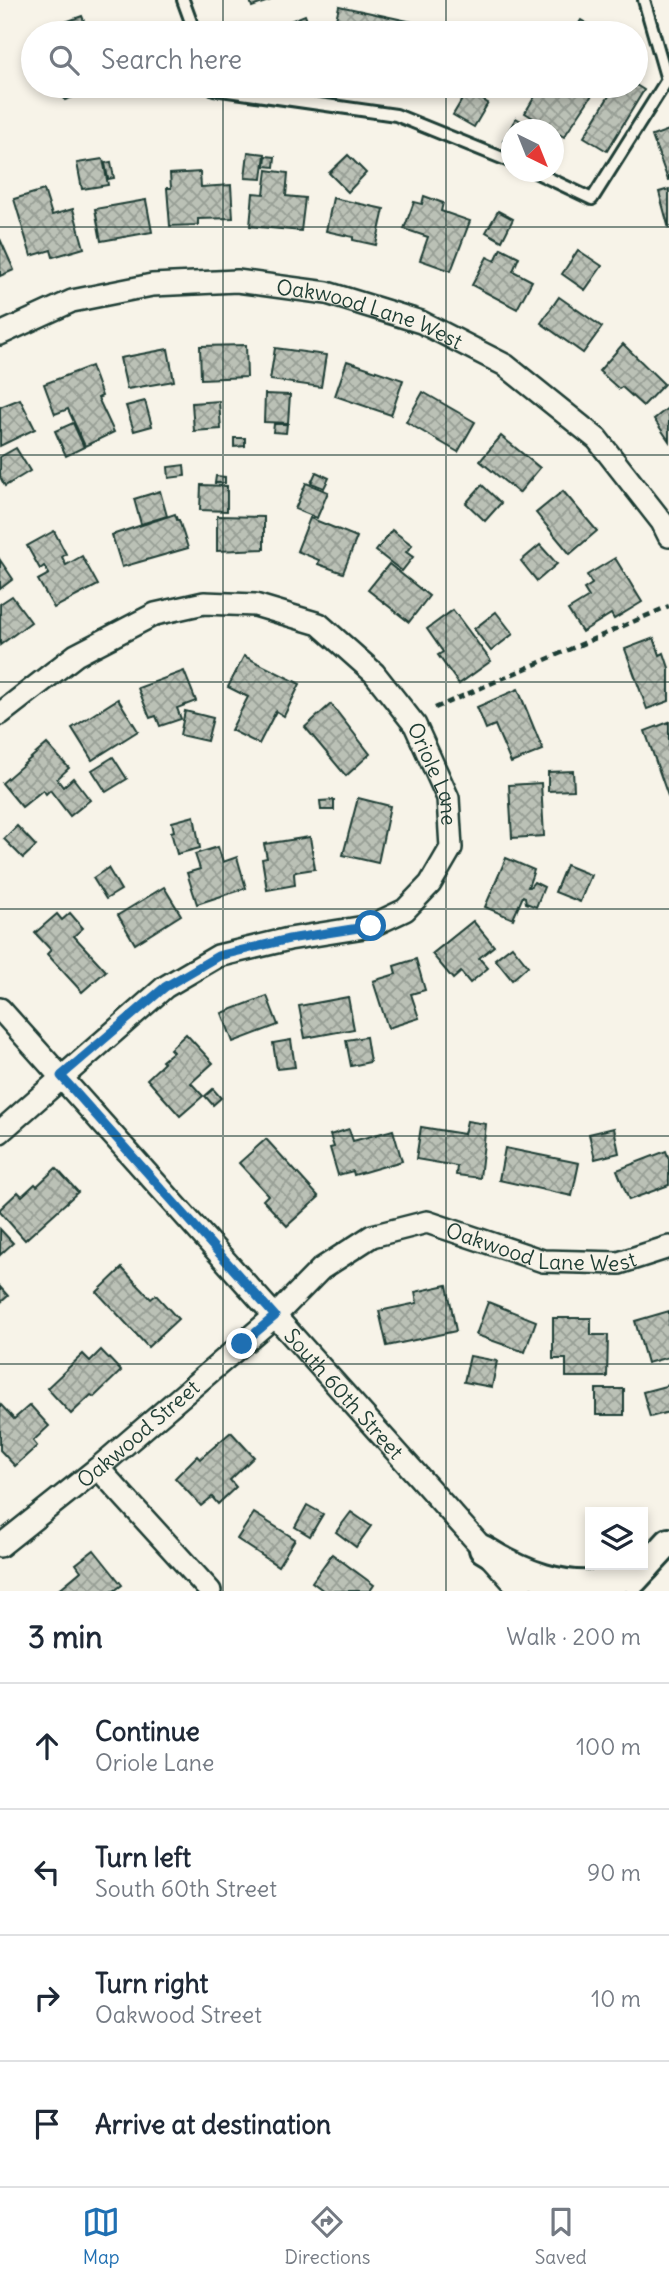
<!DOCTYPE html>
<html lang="en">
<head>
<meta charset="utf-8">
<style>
	:root { --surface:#fff; --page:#f6f6f7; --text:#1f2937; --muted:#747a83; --line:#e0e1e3; --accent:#1f6fb2 }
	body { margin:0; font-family:Delius,sans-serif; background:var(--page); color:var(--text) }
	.controls { position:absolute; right:21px; bottom:21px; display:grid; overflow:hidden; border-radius:0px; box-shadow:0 4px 10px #0003 }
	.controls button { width:63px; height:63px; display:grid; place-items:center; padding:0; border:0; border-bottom:2px solid var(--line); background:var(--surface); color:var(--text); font:35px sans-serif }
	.compass { position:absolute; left:501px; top:119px; width:63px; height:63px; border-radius:50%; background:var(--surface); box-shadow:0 4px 10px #0003; rotate:137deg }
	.stop { position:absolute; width:21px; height:21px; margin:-16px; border:5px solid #1f6fb2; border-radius:50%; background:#fff }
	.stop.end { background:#1f6fb2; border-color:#fff; box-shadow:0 2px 7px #0008 }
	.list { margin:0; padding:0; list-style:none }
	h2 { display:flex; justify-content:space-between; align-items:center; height:91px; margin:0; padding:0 28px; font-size:30px }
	h2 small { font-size:23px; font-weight:400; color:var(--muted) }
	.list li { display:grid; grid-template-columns:46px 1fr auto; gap:21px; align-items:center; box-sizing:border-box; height:126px; padding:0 28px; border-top:2px solid var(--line) }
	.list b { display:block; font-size:26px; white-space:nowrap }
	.list p { margin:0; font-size:23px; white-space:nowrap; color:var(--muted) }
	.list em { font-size:23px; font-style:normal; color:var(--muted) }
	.icon { flex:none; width:38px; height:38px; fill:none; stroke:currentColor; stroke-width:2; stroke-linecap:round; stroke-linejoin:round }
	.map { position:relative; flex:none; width:669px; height:1591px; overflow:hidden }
	.search { position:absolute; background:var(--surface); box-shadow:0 4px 10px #0003; left:21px; right:21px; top:21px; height:77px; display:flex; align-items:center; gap:18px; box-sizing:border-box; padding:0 24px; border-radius:38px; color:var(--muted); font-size:26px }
	.sheet { height:595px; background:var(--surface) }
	nav { display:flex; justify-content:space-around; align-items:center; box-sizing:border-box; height:98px; border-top:2px solid var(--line); background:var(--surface); font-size:19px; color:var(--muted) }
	nav a { display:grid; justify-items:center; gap:4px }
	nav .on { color:var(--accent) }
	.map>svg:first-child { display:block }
	.building { fill:url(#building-cross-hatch); stroke:#1f3d34; stroke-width:2 }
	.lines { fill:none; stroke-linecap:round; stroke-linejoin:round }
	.service-casing { stroke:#1f3d34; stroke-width:16 }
	.minor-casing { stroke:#1f3d34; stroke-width:26 }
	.tertiary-casing { stroke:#1f3d34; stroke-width:32 }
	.path { stroke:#1f3d34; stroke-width:4.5; stroke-dasharray:7 5; stroke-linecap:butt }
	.service { stroke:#f7f3e8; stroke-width:10 }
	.minor { stroke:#f7f3e8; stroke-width:21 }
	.tertiary { stroke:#f7f3e8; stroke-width:26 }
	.route { stroke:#1f6fb2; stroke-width:9 }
	.grid { fill:none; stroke:#1f3d34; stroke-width:2; stroke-opacity:0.55 }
	.labels { text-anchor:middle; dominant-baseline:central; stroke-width:6; stroke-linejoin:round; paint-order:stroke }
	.street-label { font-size:21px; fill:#1f3d34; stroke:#f7f3e8 }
</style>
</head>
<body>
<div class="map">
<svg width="669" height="1591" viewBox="0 0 669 1591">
	<defs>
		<pattern id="building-cross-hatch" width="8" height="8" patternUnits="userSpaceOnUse" patternTransform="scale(1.75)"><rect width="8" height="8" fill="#bbc1b6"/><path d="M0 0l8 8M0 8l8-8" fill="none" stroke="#979e95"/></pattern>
	</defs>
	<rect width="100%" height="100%" fill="#f7f3e8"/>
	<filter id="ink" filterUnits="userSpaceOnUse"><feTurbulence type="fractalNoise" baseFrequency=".0143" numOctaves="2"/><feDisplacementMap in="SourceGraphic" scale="14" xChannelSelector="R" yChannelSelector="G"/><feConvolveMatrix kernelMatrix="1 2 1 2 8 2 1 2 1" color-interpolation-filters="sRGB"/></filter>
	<g filter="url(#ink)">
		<g class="building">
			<path d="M250 0H271L252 7Z"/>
			<path d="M339 6 463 33H333Z"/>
			<path d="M305 15 312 33H283L280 25Z"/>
			<path d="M82 16 89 33H91H41L40 31Z"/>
			<path d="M581 20 603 33H573Z"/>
			<path d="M636 85 644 90 607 151 584 137 615 86Z"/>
			<path d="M60 86H104L65 100Z"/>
			<path d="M163 86H185L166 93Z"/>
			<path d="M541 86H598L564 137 525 113Z"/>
			<path d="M467 91 488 103 474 127 453 115Z"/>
			<path d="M516 118 536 130H512V146L503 141Z"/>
			<path d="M669 130V180H668L652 136Z"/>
			<path d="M248 152 265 154 262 179 245 178Z"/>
			<path d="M348 155 366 173 348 192 329 173Z"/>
			<path d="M266 156 275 157 274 167 265 166Z"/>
			<path d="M103 159 108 185 82 189 77 163Z"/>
			<path d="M111 162 114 178 108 179 105 163Z"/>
			<path d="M267 170 288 173 286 196 305 198 301 231 250 226 253 193 264 194Z"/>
			<path d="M200 172 201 187 231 185 233 218 198 219V225L170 226 167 188H171L170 174Z"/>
			<path d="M669 189V229L659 192Z"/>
			<path d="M44 190 52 215 73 209 84 248 53 257 51 250 31 256 14 199Z"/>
			<path d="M424 196 443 203 441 211 470 221 451 271 420 260 428 237 404 229 414 202 422 204Z"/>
			<path d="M333 198 384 209 376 245 353 240V237L326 231Z"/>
			<path d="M146 200 152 232 101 241 95 209Z"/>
			<path d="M498 211 513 219 502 241 486 232Z"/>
			<path d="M0 239 14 270 0 276Z"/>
			<path d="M501 248 519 257 513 271 532 281 517 309 472 285 487 257 495 261Z"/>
			<path d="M578 250 602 266 585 290 562 274Z"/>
			<path d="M559 297 602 327 583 353 541 323Z"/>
			<path d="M623 344 664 384 643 406 622 387 619 389 599 371Z"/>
			<path d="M246 345 247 377 201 379 200 346Z"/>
			<path d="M275 348 326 355 321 387 270 380Z"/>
			<path d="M168 349 174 381 127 389 120 358Z"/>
			<path d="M347 361 403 380 391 415 335 396Z"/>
			<path d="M91 366 102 396 98 398 114 432 85 446 68 409 55 414 44 384Z"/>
			<path d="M423 392 475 422 458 452 406 422Z"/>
			<path d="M265 394 290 395 288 423 264 422Z"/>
			<path d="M20 399 35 429 0 446V407Z"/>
			<path d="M145 401 152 426 134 431 126 406Z"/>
			<path d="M219 401 221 429 194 431 192 403Z"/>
			<path d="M669 407V441L654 419Z"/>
			<path d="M73 423 84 447 66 456 55 431Z"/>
			<path d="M274 424H287L286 433 273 432Z"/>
			<path d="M501 436 540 468 519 493 480 461Z"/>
			<path d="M234 438H245V446L234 447Z"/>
			<path d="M16 448 30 471 5 486 0 477V457Z"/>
			<path d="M184 465 185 476 169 478 168 467Z"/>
			<path d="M316 472 329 478 324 488 311 483Z"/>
			<path d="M216 476 225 477V483H215Z"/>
			<path d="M306 483 328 492 317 518 295 509Z"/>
			<path d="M201 485 227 486V511L200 510Z"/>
			<path d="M482 485 501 503 485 521 466 503Z"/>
			<path d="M160 491 167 516 141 524 134 499Z"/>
			<path d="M563 491 597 531 570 554 536 513Z"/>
			<path d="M175 514 177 520H179L188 548 122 567 112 535Z"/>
			<path d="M217 516 264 517V549L217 551Z"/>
			<path d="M310 518 357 537 343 573 318 564 319 560 297 551Z"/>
			<path d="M392 530 412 545 406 552 413 557 402 571 376 551Z"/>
			<path d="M54 531 66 554 62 557 66 565 82 556 98 585 54 608 38 580 49 574 44 566 40 569 27 546Z"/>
			<path d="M540 545 557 564 537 581 521 561Z"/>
			<path d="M615 558 642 602 614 619 611 614 582 632 568 610 589 597 584 589 592 584 587 575Z"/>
			<path d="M0 560 13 579 0 589Z"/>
			<path d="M389 564 429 596 409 622 368 590Z"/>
			<path d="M12 596 31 622 0 645V604Z"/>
			<path d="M453 610 491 661 459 684 438 655 443 652 427 629Z"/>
			<path d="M496 612 513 634 491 651 474 629Z"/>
			<path d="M654 638 660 655 664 653 669 668V701L647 709 625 649Z"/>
			<path d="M244 656 300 684 284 716 276 711 259 744 231 730 248 697 228 687Z"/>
			<path d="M184 671 196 701 177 708 181 719 160 726 156 716 150 718 138 688Z"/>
			<path d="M518 689 543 750 511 763 495 725 486 729 477 707Z"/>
			<path d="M118 699 138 731 92 760 72 728Z"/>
			<path d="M331 704 370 754 346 776 305 727Z"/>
			<path d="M185 711 213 718 207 741 180 735Z"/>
			<path d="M669 722V796H668L645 731Z"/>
			<path d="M47 744 69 768 57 779 63 787 73 778 90 800 70 816 50 790 46 794 43 790 22 807 2 783Z"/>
			<path d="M113 757 127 779 106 792 92 770Z"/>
			<path d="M573 771 574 790 548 791V772Z"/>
			<path d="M541 783 544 836 512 838 509 785Z"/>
			<path d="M358 798 390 806 378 863 343 855Z"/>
			<path d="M334 800V810H321L320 801Z"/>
			<path d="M194 816 200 848 177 854 171 832 174 831 172 822Z"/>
			<path d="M17 826 36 846 23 858 4 839Z"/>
			<path d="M310 837 315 869 295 872 294 874 295 885 267 890 262 859 267 858 264 844Z"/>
			<path d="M218 847 223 862 237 857 246 888 197 904 187 873 200 869 195 854Z"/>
			<path d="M506 858 534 870 528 887H530L534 882 544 887 536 907 526 903 525 897 523 896 513 919 485 907Z"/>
			<path d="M566 865 591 875 580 902 555 892Z"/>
			<path d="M108 868 121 890 106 899 93 878Z"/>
			<path d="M164 887 181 915 135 944 118 915Z"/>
			<path d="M70 913 83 928 74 936 106 971 82 992 47 954 51 950 35 933 57 914 62 920Z"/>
			<path d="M473 921 494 946 479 958 488 968 470 983 461 972 453 979 432 954Z"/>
			<path d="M512 946 528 966 512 980 495 959Z"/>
			<path d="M416 959 425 990 411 994 419 1018 388 1028 373 981 396 974 394 966Z"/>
			<path d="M267 996 278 1025 233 1042 222 1013Z"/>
			<path d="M348 997 354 1029 305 1038 299 1006Z"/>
			<path d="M186 1034 213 1063 191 1083 203 1096 180 1116 147 1079 164 1063 162 1061 173 1052 170 1049Z"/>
			<path d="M366 1037 370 1062 351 1066 346 1040Z"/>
			<path d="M291 1040 295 1067 277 1069 273 1043Z"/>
			<path d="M213 1089 221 1098 213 1105 205 1096Z"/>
			<path d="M467 1121 486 1124 480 1178 456 1175 457 1166 416 1159 421 1127 464 1134Z"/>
			<path d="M614 1128 619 1153 595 1159 589 1134Z"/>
			<path d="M349 1129 353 1141 393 1130 402 1161 354 1175 353 1171 338 1175 330 1148 334 1147 330 1135Z"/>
			<path d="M266 1139 319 1197 287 1226 263 1200 268 1195 239 1163Z"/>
			<path d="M505 1148 579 1163 572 1196 499 1180Z"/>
			<path d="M666 1151 669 1159V1185L629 1200 617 1170Z"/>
			<path d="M56 1168 78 1192 25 1240 0 1212V1209L18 1192 22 1196 35 1184 37 1186Z"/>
			<path d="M0 1229 13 1243 0 1255Z"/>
			<path d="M122 1268 151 1299 156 1295 178 1319 148 1347 97 1292Z"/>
			<path d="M447 1285 456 1331 387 1346 379 1311 417 1303 415 1292Z"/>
			<path d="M0 1287 8 1296 0 1303Z"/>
			<path d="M488 1302 536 1321 525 1352 476 1335Z"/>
			<path d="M669 1311V1357L647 1363 635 1321Z"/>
			<path d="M553 1318H591V1335H608L607 1377H566V1359H553Z"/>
			<path d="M101 1350 121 1371 94 1397 91 1395 71 1414 47 1388 83 1354 90 1361Z"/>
			<path d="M470 1356 497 1361 492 1387 464 1382Z"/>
			<path d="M669 1385V1412L650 1417 643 1392Z"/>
			<rect x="596" y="1389" width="28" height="26"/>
			<path d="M0 1404 14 1419 30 1405 49 1426 33 1441 37 1446 15 1466 0 1450Z"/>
			<path d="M231 1432 254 1457 230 1480 236 1487 218 1504 212 1497 201 1506 175 1478 197 1456 200 1459Z"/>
			<path d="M307 1505 323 1514 310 1536 295 1527Z"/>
			<path d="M351 1512 371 1526 356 1547 336 1532Z"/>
			<path d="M254 1513 295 1539 278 1566 237 1539Z"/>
			<path d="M94 1550 122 1585 114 1591H57L81 1571 76 1564Z"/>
			<path d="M332 1554 374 1585 370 1591H324L312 1582Z"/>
		</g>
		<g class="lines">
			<defs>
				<g id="service">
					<path d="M183 0 195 33"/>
					<path d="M213 86 214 89 396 115 512 162"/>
					<path d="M535 172 592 199 667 80 644 0"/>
				</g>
				<g id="minor">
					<path id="s1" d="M0 334 72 301 152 285 237 281 327 293 421 322 505 365 597 439 662 522 669 536"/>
					<path id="s2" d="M0 714 76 655 155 614 204 603 255 605 319 624 374 673 415 725 448 798 451 848 430 884 405 910 371 926 289 939 218 956 165 987 0 1132"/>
					<path id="s3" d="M0 1009 521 1591"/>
					<path d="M98 1468 210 1591"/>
					<path id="s4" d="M0 1546 98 1468 275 1316 321 1269 372 1236 427 1222 543 1261 619 1263 669 1247"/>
				</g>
				<g id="tertiary">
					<path d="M483 1549C521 1573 564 1591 611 1582 623 1579 634 1572 646 1567"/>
					<path d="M634 1580 669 1542"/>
				</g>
			</defs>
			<use href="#service" class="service-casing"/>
			<use href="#minor" class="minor-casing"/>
			<use href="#tertiary" class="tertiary-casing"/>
			<path class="path" d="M435 708 669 606"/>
			<use href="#service" class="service"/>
			<use href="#minor" class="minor"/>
			<use href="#tertiary" class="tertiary"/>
		</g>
	</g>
	<g class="lines" filter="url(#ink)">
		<path class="route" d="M242 1344 275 1316 61 1076 165 987 218 956 289 939 371 926"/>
	</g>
	<path class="grid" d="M223 0V33M446 0V33M223 86V1591M446 86V1591M0 227H669M0 455H669M0 682H669M0 909H669M0 1136H669M0 1364H669"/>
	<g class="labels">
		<g class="street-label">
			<text stroke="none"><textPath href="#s1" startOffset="383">Oakwood Lane West</textPath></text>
			<text stroke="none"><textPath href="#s2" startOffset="546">Oriole Lane</textPath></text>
			<text stroke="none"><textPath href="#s4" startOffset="660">Oakwood Lane West</textPath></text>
			<text stroke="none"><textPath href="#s3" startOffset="516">South 60th Street</textPath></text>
			<text stroke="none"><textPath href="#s4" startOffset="178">Oakwood Street</textPath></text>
		</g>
	</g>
</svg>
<div class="controls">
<button><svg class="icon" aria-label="layers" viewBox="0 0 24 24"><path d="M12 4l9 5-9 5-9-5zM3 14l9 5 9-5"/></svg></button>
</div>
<svg class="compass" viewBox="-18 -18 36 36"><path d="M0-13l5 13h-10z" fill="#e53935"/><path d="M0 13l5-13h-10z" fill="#747a83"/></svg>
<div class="stop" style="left:371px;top:926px"></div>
<div class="stop end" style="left:242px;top:1344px"></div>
<div class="search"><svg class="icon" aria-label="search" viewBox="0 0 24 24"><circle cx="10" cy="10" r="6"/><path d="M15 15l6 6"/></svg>Search here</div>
</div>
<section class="sheet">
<h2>3 min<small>Walk · 200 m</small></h2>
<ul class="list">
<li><svg class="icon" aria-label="ahead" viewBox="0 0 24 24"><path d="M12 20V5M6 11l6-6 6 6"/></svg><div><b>Continue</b><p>Oriole Lane</p></div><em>100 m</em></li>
<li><svg class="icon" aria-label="left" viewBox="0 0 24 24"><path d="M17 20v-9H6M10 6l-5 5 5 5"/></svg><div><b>Turn left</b><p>South 60th Street</p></div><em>90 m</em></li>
<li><svg class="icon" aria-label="right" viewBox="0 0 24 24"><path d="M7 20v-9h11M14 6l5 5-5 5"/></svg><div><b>Turn right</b><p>Oakwood Street</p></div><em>10 m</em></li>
<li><svg class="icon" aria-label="arrive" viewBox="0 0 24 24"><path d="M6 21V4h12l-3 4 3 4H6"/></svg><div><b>Arrive at destination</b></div></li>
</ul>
</section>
<nav>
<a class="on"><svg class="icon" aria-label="map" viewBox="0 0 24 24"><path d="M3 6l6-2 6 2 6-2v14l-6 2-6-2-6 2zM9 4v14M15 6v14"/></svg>Map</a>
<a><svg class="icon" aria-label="directions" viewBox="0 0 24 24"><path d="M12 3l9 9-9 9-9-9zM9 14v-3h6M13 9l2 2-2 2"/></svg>Directions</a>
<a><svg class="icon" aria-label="saved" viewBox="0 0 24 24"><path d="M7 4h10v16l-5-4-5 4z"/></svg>Saved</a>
</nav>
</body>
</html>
